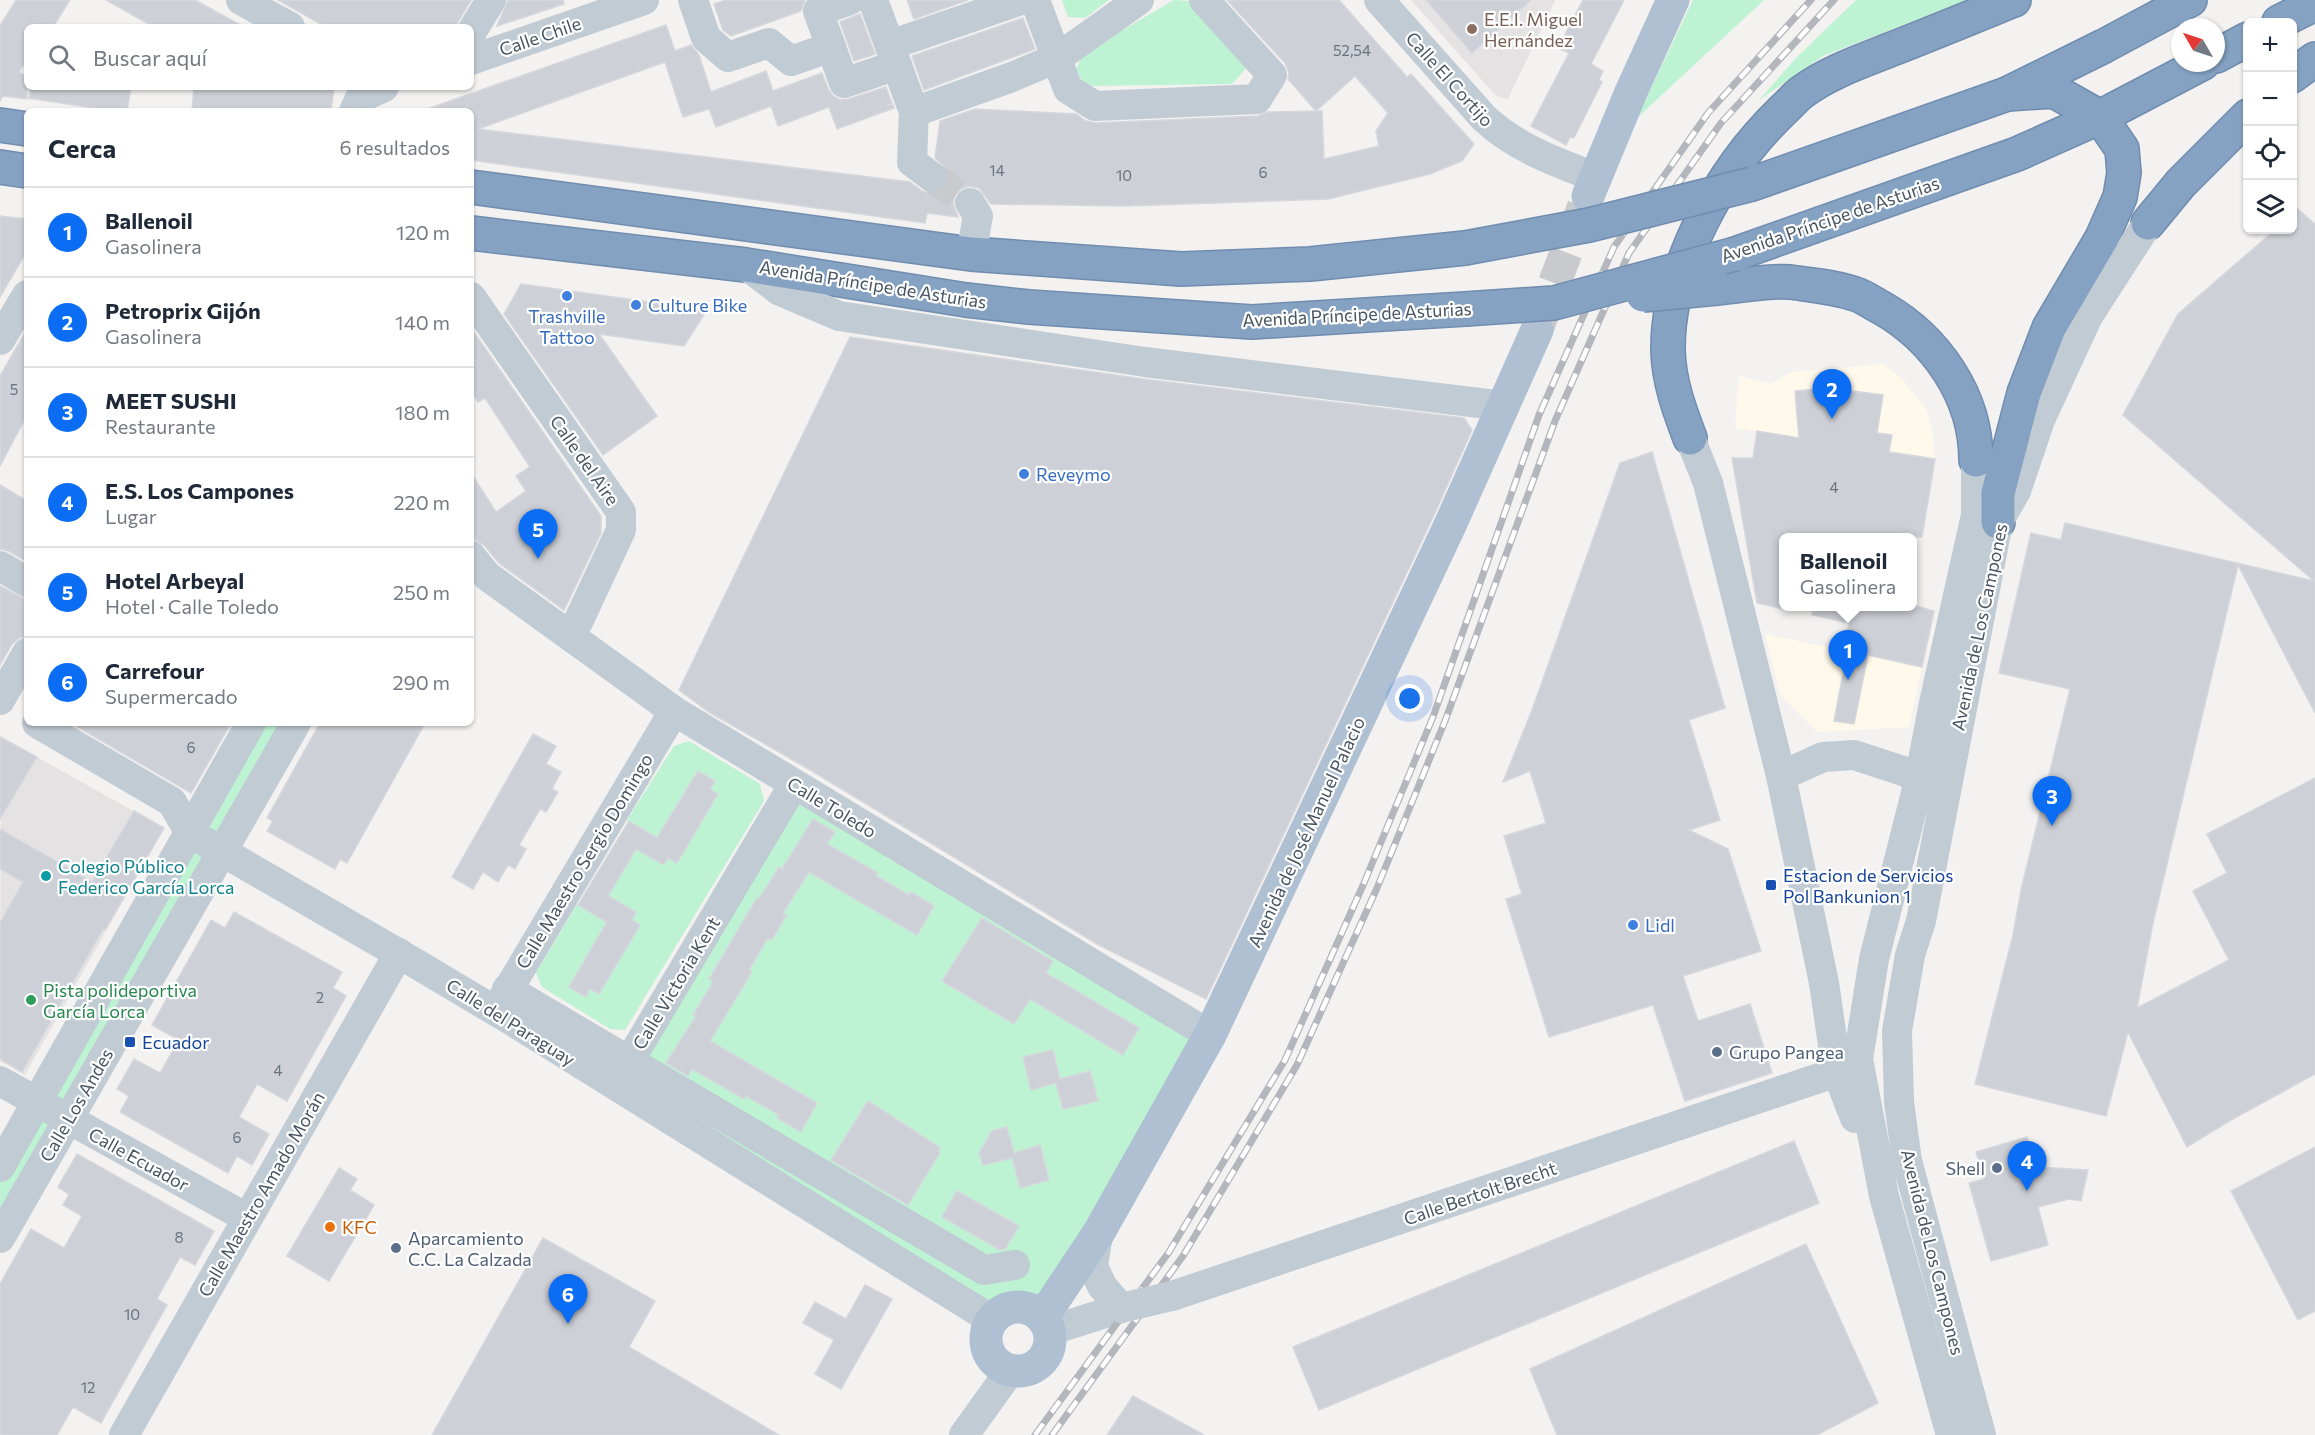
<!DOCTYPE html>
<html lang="es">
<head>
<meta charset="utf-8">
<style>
	:root { --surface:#fff; --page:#f2f2f3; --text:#1f2937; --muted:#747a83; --line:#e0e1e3; --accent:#0a6df4 }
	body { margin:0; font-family:Commissioner,sans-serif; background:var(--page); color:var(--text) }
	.controls { position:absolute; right:18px; top:18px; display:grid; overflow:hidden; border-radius:9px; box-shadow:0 2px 4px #0004 }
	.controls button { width:54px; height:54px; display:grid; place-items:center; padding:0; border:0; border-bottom:2px solid var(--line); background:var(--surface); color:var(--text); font:30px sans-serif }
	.compass { position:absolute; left:2171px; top:18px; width:54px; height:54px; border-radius:50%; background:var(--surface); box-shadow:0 2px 4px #0004; rotate:309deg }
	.you { position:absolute; left:1410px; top:699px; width:21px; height:21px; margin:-15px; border:4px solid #fff; border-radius:50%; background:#1a73e8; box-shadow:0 0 0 9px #1a73e833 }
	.badge { display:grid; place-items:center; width:39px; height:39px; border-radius:50%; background:var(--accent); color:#fff; font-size:20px; font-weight:700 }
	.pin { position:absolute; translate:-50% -50px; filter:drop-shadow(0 2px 3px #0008) }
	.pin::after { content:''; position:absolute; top:32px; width:21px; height:18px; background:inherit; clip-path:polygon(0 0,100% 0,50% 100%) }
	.popup { position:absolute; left:1779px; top:533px; width:138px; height:78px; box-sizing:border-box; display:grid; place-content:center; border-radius:9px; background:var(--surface); filter:drop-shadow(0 2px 4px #0005); font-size:20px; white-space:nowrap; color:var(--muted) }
	.popup b { font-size:22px; color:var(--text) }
	.popup::after { content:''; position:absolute; left:50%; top:100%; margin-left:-12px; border:12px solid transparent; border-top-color:var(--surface) }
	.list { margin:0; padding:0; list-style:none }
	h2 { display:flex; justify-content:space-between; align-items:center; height:78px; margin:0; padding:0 24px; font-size:26px }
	h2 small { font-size:20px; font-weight:400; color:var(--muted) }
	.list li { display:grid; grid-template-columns:39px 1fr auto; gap:18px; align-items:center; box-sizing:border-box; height:90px; padding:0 24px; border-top:2px solid var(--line) }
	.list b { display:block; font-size:22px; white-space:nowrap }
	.list p { margin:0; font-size:20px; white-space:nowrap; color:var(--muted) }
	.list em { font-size:20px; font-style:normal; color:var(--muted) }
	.icon { flex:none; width:33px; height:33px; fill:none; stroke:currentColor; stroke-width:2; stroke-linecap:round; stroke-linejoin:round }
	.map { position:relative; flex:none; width:2315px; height:1435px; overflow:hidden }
	.search { position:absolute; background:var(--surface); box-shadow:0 2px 4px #0004; left:24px; top:24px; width:450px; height:66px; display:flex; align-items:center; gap:15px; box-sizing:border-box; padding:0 21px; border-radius:9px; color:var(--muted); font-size:22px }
	.panel { position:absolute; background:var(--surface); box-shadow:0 2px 4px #0004; left:24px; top:108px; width:450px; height:618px; border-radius:9px }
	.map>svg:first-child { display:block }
	.commercial { fill:#fef9eb }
	.education { fill:#e5e2e3 }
	.green { fill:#bdf3d3 }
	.building { fill:#cdd0d6; stroke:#d5d7dd; stroke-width:1.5; fill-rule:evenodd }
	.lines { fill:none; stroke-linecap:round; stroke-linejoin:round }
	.minor-tunnel { stroke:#c9cacd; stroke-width:30; stroke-dasharray:30 15; stroke-linecap:butt }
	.major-tunnel { stroke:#c9cacd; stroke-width:33; stroke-dasharray:33 16; stroke-linecap:butt }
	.highway-casing { stroke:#708daf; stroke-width:36 }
	.minor { stroke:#c1cbd4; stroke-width:30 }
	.major { stroke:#afc0d2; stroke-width:33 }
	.highway { stroke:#85a2c3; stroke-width:33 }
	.rail-casing { stroke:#b3b6bc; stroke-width:7 }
	.rail { stroke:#fff; stroke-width:4.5; stroke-dasharray:14; stroke-linecap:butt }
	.highway-bridge-casing { stroke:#708daf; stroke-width:36; stroke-linecap:butt }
	.minor-bridge { stroke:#c1cbd4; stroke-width:30 }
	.highway-bridge { stroke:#85a2c3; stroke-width:33 }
	.education-dot { fill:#8d6e63; stroke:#fff; stroke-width:2 }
	.shop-dot { fill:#3f7fe0; stroke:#fff; stroke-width:2 }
	.culture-dot { fill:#0f9aa8; stroke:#fff; stroke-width:2 }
	.transit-dot { fill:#1a4fb4; stroke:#fff; stroke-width:2 }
	.leisure-dot { fill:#2e9e5b; stroke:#fff; stroke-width:2 }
	.service-dot { fill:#5c6f8a; stroke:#fff; stroke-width:2 }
	.food-dot { fill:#e8710a; stroke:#fff; stroke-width:2 }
	.labels { text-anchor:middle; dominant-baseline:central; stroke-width:4.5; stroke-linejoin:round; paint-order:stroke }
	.number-label { font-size:15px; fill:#68737e }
	.education-label { font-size:18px; fill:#785e54; stroke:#fff; text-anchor:start }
	.street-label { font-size:18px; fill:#475461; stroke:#fff }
	.shop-label { font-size:18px; fill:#366cbe; stroke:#fff; text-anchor:start }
	.culture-label { font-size:18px; fill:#0d838f; stroke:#fff; text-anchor:start }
	.transit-label { font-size:18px; fill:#164399; stroke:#fff; text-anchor:start }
	.leisure-label { font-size:18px; fill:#27864d; stroke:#fff; text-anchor:start }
	.service-label { font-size:18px; fill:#4e5e75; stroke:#fff; text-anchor:start }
	.food-label { font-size:18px; fill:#c56008; stroke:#fff; text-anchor:start }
</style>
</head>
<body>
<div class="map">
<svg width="2315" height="1435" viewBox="0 0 2315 1435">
	<rect width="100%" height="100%" fill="#f4f1f1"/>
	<g class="commercial">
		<path d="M1883 364 1900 377 1926 409 1932 429 1935 459 1735 428 1739 376 1771 384 1791 372Z"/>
		<path d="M1765 634 1922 667 1909 727 1818 732 1780 694Z"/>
	</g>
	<g class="education">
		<path d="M1411 0H1555L1508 99 1496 96Z"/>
		<path d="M1 737 164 828 25 1075 0 1061Z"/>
	</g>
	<g class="green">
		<path d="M1062 0H1109L1085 18 1068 17Z"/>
		<path d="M1174 0 1190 1 1248 66 1232 84 1092 86 1083 81 1076 70 1083 53Z"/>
		<path d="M1693 0H1764L1637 118Z"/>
		<path d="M1856 0H1967L1823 56 1759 100 1797 57Z"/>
		<path d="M251 723H296L0 1238V1167Z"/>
		<path d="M689 741 760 784 764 801 625 1030 610 1029 542 987 536 973 577 904 596 915 647 832 627 820 674 746Z"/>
		<path d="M794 784 1210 1035 1035 1311C1022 1305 1010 1304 998 1313L934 1282 507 989 630 1059Z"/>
	</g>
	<g class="building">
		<path d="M16 0H70L53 27H27V59L19 72 27 77V99L3 96 0 101V26Z"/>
		<path d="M106 0H195L244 27H154Z"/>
		<path d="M278 0H471L455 27H326Z"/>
		<path d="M508 0H563L564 4 497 26Z"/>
		<path d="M726 0H805L801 11 731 36 723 30 714 4Z"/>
		<path d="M907 0H968L914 19Z"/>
		<path d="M1227 0H1339L1407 77 1411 74 1474 144 1462 161 1430 174 1328 199 1126 206 991 204 979 188 969 186 961 189 955 195 953 204 958 217 927 213 925 223 471 160V111H430V108L666 25 675 51 691 45 699 55 711 92 766 71 773 91 822 73 828 89 833 96 840 100 849 99 886 87 892 103 887 105H893L894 108 837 129 829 107 778 126 771 106 716 127 709 109 683 117 665 62 478 129 910 182 922 191 931 194 939 193 946 187 949 180 948 170 935 158 940 121 975 109 1076 114 1086 121 1096 123 1258 116 1267 112 1316 111 1288 79 1289 73 1285 63ZM1355 76 1388 113 1376 131 1379 146 1324 159 1322 111H1316Z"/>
		<path d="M1426 0H1531L1472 53Z"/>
		<path d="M1583 0H1624L1591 64 1603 71 1599 80 1602 82 1574 138 1570 137 1566 145 1531 126 1569 53 1558 48Z"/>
		<path d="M860 14 875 54 854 61 840 22Z"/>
		<path d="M1023 18 1035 49 924 90 912 56Z"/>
		<path d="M30 87H131L127 111H113L29 98Z"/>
		<path d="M194 87H334L331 111H192Z"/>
		<path d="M2292 204 2315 224V713L2238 565 2153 923 2137 1008 2229 960 2193 891 2227 873 2207 834 2315 778V1074L2231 1120 2187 1147 2128 1032 2106 1116 1975 1084 2013 935 2021 890 2070 689 1999 673 2031 533 2061 540 2065 523 2314 581 2123 415 2178 314 2275 230H2292Z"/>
		<path d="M0 216 27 219V251L0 297Z"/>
		<path d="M521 284 707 310 684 346 599 334 657 416 603 455 504 314Z"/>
		<path d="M471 328 601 516V533L564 610 499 563 484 545 471 537V473L496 512 526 491 516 476 530 467 485 398 478 402 471 390Z"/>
		<path d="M27 329V415L0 466V376Z"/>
		<path d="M850 337 1143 379 1464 418 1472 430 1434 515 1206 999 1097 944 812 771 709 712 679 690Z"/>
		<path d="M1844 387V390L1883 395 1877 433 1892 435 1889 452 1935 459 1922 537H1784V609L1757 603 1732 458H1753L1757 431 1799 438 1795 391Z"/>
		<path d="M1652 452 1725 708 1689 720 1720 820 1689 830 1728 849 1761 951 1683 976 1698 1021 1750 1004 1772 1073 1685 1101 1653 1005 1549 1037 1506 899 1522 894 1504 836 1546 823 1530 771 1503 782 1532 710 1620 463Z"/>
		<path d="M0 485 27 501V562L9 551 0 549Z"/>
		<path d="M0 586 23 598 27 614V636L19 638 12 644 0 665Z"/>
		<path d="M1813 606H1917L1934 611 1922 667 1868 655 1854 724 1834 721 1845 663 1840 662 1849 623 1812 615Z"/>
		<path d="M71 723H231L191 793Z"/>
		<path d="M320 723H425L347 863 340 859 335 869 267 831 273 821 267 818Z"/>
		<path d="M533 734 556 746 546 764 561 772 552 789 558 792 546 812 540 809 519 845 526 849 515 869 508 865 498 882 483 872 473 889 452 877Z"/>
		<path d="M0 737 37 757 0 819Z"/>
		<path d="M698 771 715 781 710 789 718 794 677 863 668 858 664 865 636 849 608 896 636 912 632 920 640 925 599 994 590 989 586 997 569 987 607 922 578 905 629 821 657 838Z"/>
		<path d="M134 811 164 828 105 930 103 929 22 1072 0 1059V923L23 882 0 869V829L92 882Z"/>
		<path d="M813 819 835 832 827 844 878 873 876 876 909 895 911 892 934 906 917 935 809 872 783 913 786 915 772 940 768 938 749 970 752 972 710 1041 817 1103 801 1132 777 1118 779 1115 746 1096 744 1099 692 1069 688 1076 666 1063 696 1016 693 1015 713 982 709 979 757 898 759 899 779 867 782 869Z"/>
		<path d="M234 912 342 972 333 988 346 996 287 1101 257 1084 239 1117 269 1134 252 1165 237 1156 228 1173 120 1112 129 1096 117 1089 134 1059 160 1073 179 1040 152 1025 211 920 225 928Z"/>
		<path d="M982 918 1053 961 1046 973 1139 1028 1123 1055 1030 999 1014 1024 942 981Z"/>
		<path d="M1053 1050 1060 1079 1090 1071 1098 1101 1063 1109 1056 1083 1031 1090 1023 1057Z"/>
		<path d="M868 1101 939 1147V1154L908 1205 831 1160Z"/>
		<path d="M1007 1127 1014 1153 1040 1145 1049 1180 1020 1188 1012 1158 983 1165 979 1153 992 1131Z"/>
		<path d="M2027 1137 2036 1167 2088 1170 2081 1201 2069 1199 2038 1207 2048 1245 1991 1261 1969 1183 1984 1179 1976 1152Z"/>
		<path d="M1794 1141 1819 1203 1319 1410 1293 1347Z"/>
		<path d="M2315 1147V1311L2298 1320 2231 1191Z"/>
		<path d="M77 1154 214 1231 195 1265 180 1257 157 1299 167 1305 101 1423 73 1407 57 1435H0V1284L31 1229 64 1248 82 1216 63 1205 69 1194 58 1187Z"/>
		<path d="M339 1168 357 1179 350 1190 374 1205 329 1281 287 1256Z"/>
		<path d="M957 1191 1019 1226 1005 1249 1000 1250 942 1217Z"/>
		<path d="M543 1238 655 1301 629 1347 779 1435H432Z"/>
		<path d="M1806 1244 1878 1403 1817 1435H1557L1530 1369Z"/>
		<path d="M865 1285 892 1299 841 1389 815 1374 834 1340 803 1323 815 1302 846 1319Z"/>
		<path d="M1133 1396 1204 1435H1107Z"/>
	</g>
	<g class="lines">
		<path class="minor-tunnel" d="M932 177 970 203"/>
		<path class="major-tunnel" d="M1537 329 1585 203"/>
		<defs>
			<g id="highway">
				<path d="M2279 22 2315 4"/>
				<path d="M2216 56 2248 39"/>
				<path d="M2292 76 2315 59"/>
				<path d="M0 125 27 129"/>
				<path d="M0 167 27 171"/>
				<path d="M1752 184 2007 94 2104 46 2190 0"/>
				<path d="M471 187 971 254 1181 269 1310 264 1465 248"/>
				<path d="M2148 223 2181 183 2248 116"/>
				<path d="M471 233 746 265 966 300 1029 307 1252 322 1465 309"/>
				<path d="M1735 254 2017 154 2100 117 2203 63"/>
				<path d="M1717 288C1741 286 1767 280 1790 282 1812 285 1837 287 1858 295 1866 298 1874 304 1882 308 1936 339 1976 396 1976 460"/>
				<path d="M1690 438C1679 409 1669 382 1668 351 1667 265 1722 169 1782 111 1789 105 1795 97 1802 92 1829 72 1862 61 1892 49 1933 33 1974 16 2014 0"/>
				<path d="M1998 522V493L2024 393 2049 328 2102 238 2120 197 2124 173 2122 149 2100 117 2054 91 2007 94"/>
			</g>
		</defs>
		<use href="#highway" class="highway-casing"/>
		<g class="minor">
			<path d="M241 0 290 27"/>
			<path d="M693 0 706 38 728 57 769 43 791 61 831 47"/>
			<path d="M850 0 818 11 844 83 897 65"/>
			<path d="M873 0 914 112"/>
			<path d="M1035 0 1068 89 1095 106 1257 99 1272 75 1204 0"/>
			<path d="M1379 0 1484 118C1515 147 1555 162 1595 177"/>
			<path d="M471 33 491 0"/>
			<path d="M890 45 1021 0"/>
			<path d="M471 60 644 0"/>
			<path d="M354 111 360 98 384 87"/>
			<path d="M932 177 912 162 914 112 1012 77 1057 58 1139 0"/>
			<path d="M970 203 978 216 971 254"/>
			<path d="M746 265 780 291 839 316 1145 362 1504 406"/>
			<path d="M471 297 621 512V530L571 637"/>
			<path d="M0 340 27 295"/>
			<path d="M1690 438 1708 483 1781 776 1824 983 1837 1072 1855 1118"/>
			<path d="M471 556 487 576 674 711 1210 1035"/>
			<path d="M0 566 27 582"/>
			<path d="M0 700 27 653"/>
			<path d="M37 723 172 802 190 833 415 963 519 1025 992 1320"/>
			<path d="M1781 776 1823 757 1854 755 1906 772 1919 781 1928 796"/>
			<path d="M507 989 984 1270 1015 1265"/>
			<path d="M499 1005 674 711"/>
			<path d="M630 1060 794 784"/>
			<path d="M0 1081 247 1218"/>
			<path d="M0 1167 251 723"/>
			<path d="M0 1238 296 723"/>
			<path d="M1172 1296 1837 1072 1855 1061"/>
			<path d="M1049 1331 1121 1308 1102 1286 1093 1266 1098 1234"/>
			<path d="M124 1435 399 953"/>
			<path d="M964 1435 1010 1371"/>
			<path d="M1951 1435 1884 1196 1858 1059 1874 959 1919 781 1934 703 1976 515V460"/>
			<path d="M1981 1435 1907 1161 1899 1102 1897 1031 1910 955 1921 921 1998 522 2016 491 2040 420 2088 316 2148 223"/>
		</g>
		<g class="major">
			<path d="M1588 196 1631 92 1673 0"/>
			<circle cx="1018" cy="1339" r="32"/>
			<path d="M1042 1318 1098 1234 1210 1035 1451 523 1537 330"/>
		</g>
		<use href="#highway" class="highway"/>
		<defs>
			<g id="rail">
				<path d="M1035 1435 1169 1252 1285 1060 1364 883 1433 717 1539 415 1614 247 1708 113 1811 0"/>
				<path d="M1052 1435 1183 1256 1297 1065 1377 888 1445 721 1555 421 1629 253 1721 123 1834 0"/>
			</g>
		</defs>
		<use href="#rail" class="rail-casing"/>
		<use href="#rail" class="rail"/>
		<defs>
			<g id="highway-bridge">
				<path d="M1465 248 1589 225 1752 184"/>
				<path d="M1643 295 1717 288"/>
				<path d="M1465 309 1554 303 1735 254"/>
			</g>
		</defs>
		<use href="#highway-bridge" class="highway-bridge-casing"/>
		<path class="minor-bridge" d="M1121 1308 1172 1296"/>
		<use href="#highway-bridge" class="highway-bridge"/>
	</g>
	<circle class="education-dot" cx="1472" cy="29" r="6"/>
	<g class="shop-dot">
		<circle cx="567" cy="296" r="6"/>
		<circle cx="636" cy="305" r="6"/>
		<circle cx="1024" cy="474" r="6"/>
		<circle cx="1633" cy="925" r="6"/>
	</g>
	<circle class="culture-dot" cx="46" cy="876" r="6"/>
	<g class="transit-dot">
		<rect x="1765" y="879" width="12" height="12" rx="3"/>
		<rect x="124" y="1036" width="12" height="12" rx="3"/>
	</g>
	<circle class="leisure-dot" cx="31" cy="1000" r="6"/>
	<g class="service-dot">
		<circle cx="1717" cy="1052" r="6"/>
		<circle cx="1997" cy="1168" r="6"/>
		<circle cx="396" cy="1248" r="6"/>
	</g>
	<circle class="food-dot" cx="330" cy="1227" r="6"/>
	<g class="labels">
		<g class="number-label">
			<text x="1352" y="50">52,54</text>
			<text x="997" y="170">14</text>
			<text x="1263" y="172">6</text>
			<text x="1124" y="175">10</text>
			<text x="14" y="389">5</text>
			<text x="1834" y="487">4</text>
			<text x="191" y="747">6</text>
			<text x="320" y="997">2</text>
			<text x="278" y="1070">4</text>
			<text x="237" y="1137">6</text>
			<text x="179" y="1237">8</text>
			<text x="132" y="1314">10</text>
			<text x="88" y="1387">12</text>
		</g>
		<g class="education-label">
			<text x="1484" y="19">E.E.I. Miguel<tspan x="1484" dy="21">Hernández</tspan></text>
		</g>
		<g class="street-label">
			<text transform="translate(540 36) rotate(-19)">Calle Chile</text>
			<text transform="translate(1450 79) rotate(48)">Calle El Cortijo</text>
			<text transform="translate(1830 219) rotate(-19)">Avenida Príncipe de Asturias</text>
			<text transform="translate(873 284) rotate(9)">Avenida Príncipe de Asturias</text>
			<text transform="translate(1357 314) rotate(-3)">Avenida Príncipe de Asturias</text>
			<text transform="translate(585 460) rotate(55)">Calle del Aire</text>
			<text transform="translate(1979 627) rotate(-78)">Avenida de Los Campones</text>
			<text transform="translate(832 807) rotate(31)">Calle Toledo</text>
			<text transform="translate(1306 832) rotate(-65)">Avenida de José Manuel Palacio</text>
			<text transform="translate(584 861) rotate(-59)">Calle Maestro Sergio Domingo</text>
			<text transform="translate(676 983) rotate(-59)">Calle Victoria Kent</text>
			<text transform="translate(511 1022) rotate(32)">Calle del Paraguay</text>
			<text transform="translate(76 1105) rotate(-60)">Calle Los Andes</text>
			<text transform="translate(139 1159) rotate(29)">Calle Ecuador</text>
			<text transform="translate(1480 1193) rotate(-19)">Calle Bertolt Brecht</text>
			<text transform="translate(261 1194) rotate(-60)">Calle Maestro Amado Morán</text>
			<text transform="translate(1933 1252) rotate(76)">Avenida de Los Campones</text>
		</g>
		<g class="shop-label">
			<text x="648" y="305">Culture Bike</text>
			<text x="567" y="316" text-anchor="middle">Trashville<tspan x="567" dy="21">Tattoo</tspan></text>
			<text x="1036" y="474">Reveymo</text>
			<text x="1645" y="925">Lidl</text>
		</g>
		<g class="culture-label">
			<text x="58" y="866">Colegio Público<tspan x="58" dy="21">Federico García Lorca</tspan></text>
		</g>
		<g class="transit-label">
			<text x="1783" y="875">Estacion de Servicios<tspan x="1783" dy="21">Pol Bankunion 1</tspan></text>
			<text x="142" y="1042">Ecuador</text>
		</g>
		<g class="leisure-label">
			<text x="43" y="990">Pista polideportiva<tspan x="43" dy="21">García Lorca</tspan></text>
		</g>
		<g class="service-label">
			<text x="1729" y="1052">Grupo Pangea</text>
			<text x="1985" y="1168" text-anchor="end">Shell</text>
			<text x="408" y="1238">Aparcamiento<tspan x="408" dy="21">C.C. La Calzada</tspan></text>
		</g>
		<g class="food-label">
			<text x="342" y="1227">KFC</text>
		</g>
	</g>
</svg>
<div class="controls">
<button>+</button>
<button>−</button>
<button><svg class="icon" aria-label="locate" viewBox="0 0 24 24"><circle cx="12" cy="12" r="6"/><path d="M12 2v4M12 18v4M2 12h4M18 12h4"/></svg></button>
<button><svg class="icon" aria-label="layers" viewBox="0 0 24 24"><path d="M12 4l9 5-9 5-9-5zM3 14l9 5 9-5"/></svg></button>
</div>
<svg class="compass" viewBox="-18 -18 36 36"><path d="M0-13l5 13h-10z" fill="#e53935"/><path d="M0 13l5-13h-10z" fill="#747a83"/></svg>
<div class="you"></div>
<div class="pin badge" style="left:1848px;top:680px">1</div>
<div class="popup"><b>Ballenoil</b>Gasolinera</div>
<div class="pin badge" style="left:1832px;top:419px">2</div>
<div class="pin badge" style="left:2052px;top:826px">3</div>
<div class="pin badge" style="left:2027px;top:1191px">4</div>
<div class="pin badge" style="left:538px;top:559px">5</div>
<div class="pin badge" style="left:568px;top:1324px">6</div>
<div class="search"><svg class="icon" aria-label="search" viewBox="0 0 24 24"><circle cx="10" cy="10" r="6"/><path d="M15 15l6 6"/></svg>Buscar aquí</div>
<section class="panel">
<h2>Cerca<small>6 resultados</small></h2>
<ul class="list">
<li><span class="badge">1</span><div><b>Ballenoil</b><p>Gasolinera</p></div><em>120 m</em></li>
<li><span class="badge">2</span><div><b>Petroprix Gijón</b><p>Gasolinera</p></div><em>140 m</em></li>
<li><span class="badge">3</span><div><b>MEET SUSHI</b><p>Restaurante</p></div><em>180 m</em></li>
<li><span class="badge">4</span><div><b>E.S. Los Campones</b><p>Lugar</p></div><em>220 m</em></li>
<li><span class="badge">5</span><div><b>Hotel Arbeyal</b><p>Hotel · Calle Toledo</p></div><em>250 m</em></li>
<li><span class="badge">6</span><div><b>Carrefour</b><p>Supermercado</p></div><em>290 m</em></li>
</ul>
</section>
</div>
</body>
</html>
